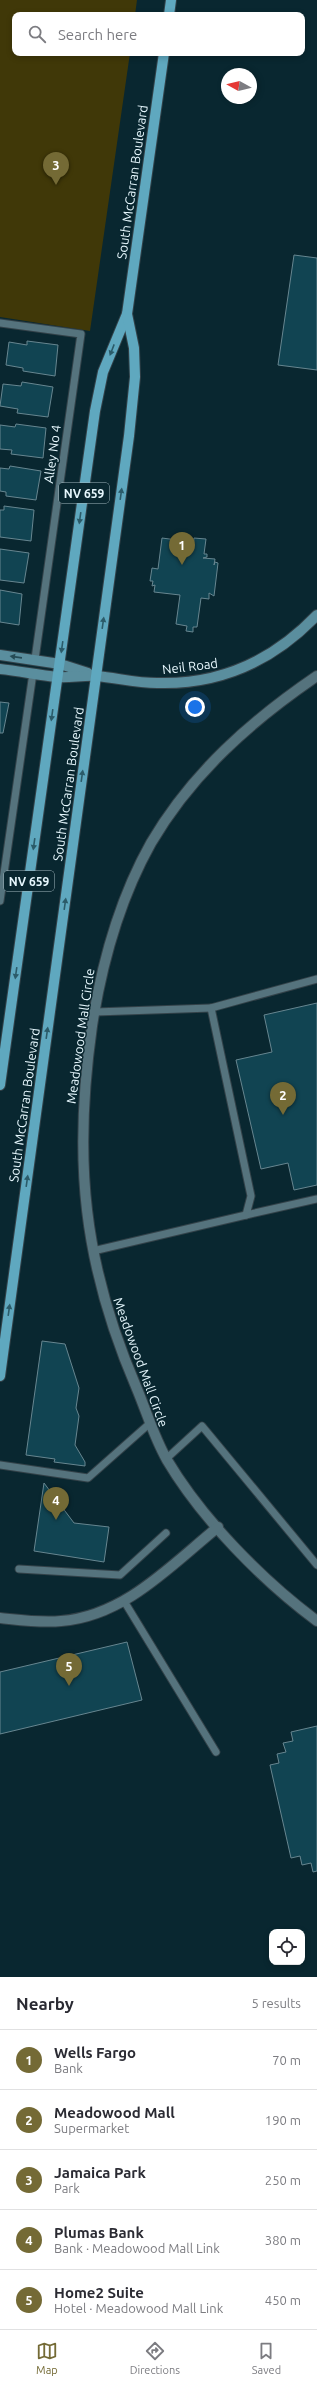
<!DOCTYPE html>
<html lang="en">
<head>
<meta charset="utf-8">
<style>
	:root { --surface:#fff; --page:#f2f2f3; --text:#2b2b33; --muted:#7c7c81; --line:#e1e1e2; --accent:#746a35 }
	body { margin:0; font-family:Ubuntu,sans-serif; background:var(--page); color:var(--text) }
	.controls { position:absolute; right:12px; bottom:12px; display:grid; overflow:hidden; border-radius:8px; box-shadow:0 2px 6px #0003 }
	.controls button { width:36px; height:36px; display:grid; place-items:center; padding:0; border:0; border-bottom:1px solid var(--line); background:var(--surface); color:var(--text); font:20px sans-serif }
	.compass { position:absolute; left:221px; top:68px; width:36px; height:36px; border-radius:50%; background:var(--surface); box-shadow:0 2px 6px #0003; rotate:278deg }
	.you { position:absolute; left:195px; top:707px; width:14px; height:14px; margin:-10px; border:3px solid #fff; border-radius:50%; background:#1a73e8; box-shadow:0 0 0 6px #1a73e833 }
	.badge { display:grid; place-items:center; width:26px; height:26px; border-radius:50%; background:var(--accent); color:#fff; font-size:13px; font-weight:700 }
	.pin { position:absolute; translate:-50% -33px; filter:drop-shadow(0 1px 2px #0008) }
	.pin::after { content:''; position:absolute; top:21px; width:14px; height:12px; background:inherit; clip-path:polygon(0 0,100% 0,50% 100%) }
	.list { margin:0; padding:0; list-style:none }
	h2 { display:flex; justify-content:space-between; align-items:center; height:52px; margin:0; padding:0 16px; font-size:17px }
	h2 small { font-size:13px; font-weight:400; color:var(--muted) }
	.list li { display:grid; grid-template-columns:26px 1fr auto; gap:12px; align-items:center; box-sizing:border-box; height:60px; padding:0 16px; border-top:1px solid var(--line) }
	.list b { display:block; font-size:15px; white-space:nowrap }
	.list p { margin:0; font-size:13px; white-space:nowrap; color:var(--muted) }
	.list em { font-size:13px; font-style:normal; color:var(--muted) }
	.icon { flex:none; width:22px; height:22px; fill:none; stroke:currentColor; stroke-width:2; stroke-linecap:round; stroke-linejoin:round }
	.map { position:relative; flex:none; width:317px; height:1977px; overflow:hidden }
	.search { position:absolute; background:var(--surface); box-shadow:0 2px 6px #0003; left:12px; right:12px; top:12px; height:44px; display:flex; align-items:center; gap:10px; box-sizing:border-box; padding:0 14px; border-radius:8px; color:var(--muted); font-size:15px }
	.sheet { height:352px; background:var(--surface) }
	nav { display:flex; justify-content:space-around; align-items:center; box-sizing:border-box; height:56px; border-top:1px solid var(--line); background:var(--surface); font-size:11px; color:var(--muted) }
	nav a { display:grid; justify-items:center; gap:2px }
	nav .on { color:var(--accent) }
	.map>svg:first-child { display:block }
	.green { fill:#403808 }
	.building { fill:#114452; stroke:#678690 }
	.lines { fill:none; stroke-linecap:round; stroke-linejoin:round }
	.lane-casing { stroke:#334249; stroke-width:9 }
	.street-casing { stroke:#334249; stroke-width:12 }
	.secondary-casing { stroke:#334249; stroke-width:12 }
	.primary-casing { stroke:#334249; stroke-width:12 }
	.lane { stroke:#55737d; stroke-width:7 }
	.street { stroke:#55737d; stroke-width:10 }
	.secondary { stroke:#5a8e9e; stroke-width:10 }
	.primary { stroke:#5fa8bf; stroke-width:10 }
	.oneway { fill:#2b5b69 }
	.oneway2 { fill:#254b56 }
	.labels { text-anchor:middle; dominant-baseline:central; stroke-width:3; stroke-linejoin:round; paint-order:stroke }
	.shield { fill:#092730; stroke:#a4b9c0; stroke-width:1 }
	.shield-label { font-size:12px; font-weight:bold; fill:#e6f7fd }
	.street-label { font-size:13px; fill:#e6f7fd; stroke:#092730 }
</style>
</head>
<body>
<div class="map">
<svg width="317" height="1977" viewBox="0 0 317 1977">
	<rect width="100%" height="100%" fill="#092730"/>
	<path class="green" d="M0 0H137L135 15H15V53H130L90 331 0 317Z"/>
	<g class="building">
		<path d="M294 255 317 258V370L278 365Z"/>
		<path d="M27 341 58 345 55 376 23 371V368L6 365 9 342 27 345Z"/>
		<path d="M22 382 53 387 48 417 17 413 18 409 0 406 3 384 21 386Z"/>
		<path d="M16 424 46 428 43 458 11 454 12 450 0 449V425L15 427Z"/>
		<path d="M10 466 41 471 36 500 6 496V492L0 491V468L9 469Z"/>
		<path d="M4 506 34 510 31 541 0 537V510H4Z"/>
		<path d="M162 538 192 542 193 548 194 538 206 539 204 554H207V557L203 558 215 559 214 565 215 562 218 563 214 596 209 593V599L201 598 197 627H193V632L186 631 187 626 176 624 180 595 154 592 155 585 152 586 153 581H150L152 568 158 569Z"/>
		<path d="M0 549 29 553 24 583 0 580Z"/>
		<path d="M0 590 22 594 19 625 0 622Z"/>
		<path d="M0 702 9 703 3 733H0Z"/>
		<path d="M317 1003V1185L294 1190 288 1163 261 1169 236 1060 272 1052 264 1015Z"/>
		<path d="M42 1341 65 1344 79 1388 76 1408 79 1416 75 1445 85 1462V1466L54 1462 55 1459 26 1455Z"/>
		<path d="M44 1483 74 1523 109 1527 104 1562 34 1551Z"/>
		<path d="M127 1642 142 1700 0 1734V1672Z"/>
		<path d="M317 1726V1871L313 1872 311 1863 302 1865 300 1856 291 1858 270 1765 279 1763 277 1754 286 1752 283 1743 293 1741 291 1732Z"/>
	</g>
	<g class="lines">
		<defs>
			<g id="lane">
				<path d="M0 323 81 334 35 659"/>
				<path d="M0 901 33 673"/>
				<path d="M317 979 211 1008 251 1196 246 1215 317 1199"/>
				<path d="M95 1012 211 1008"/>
				<path d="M93 1251 246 1215"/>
				<path d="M166 1459 202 1426 317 1565"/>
				<path d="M0 1465 88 1478 149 1424"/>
				<path d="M19 1569 120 1575 166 1533"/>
				<path d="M124 1601 216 1752"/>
			</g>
			<g id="street">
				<path d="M317 676C251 721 192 773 151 843 119 900 102 962 92 1026 73 1160 83 1264 137 1389 147 1413 154 1437 167 1460 202 1519 262 1580 317 1621"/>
				<path d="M0 1618C20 1620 41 1623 61 1621 125 1616 171 1565 218 1527"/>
			</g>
			<g id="secondary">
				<path d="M0 655 60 664 88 673"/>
				<path d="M0 669C19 671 38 675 57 677 70 678 84 675 97 676 117 678 137 683 157 683 221 685 274 660 317 615"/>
			</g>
			<g id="primary">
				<path d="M169 15 171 0"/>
				<path d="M0 1085 95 411 103 372 127 314 164 53"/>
				<path d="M0 1376 129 436 135 377 134 348 127 314"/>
			</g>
		</defs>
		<use href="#lane" class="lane-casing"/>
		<use href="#street" class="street-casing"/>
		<use href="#secondary" class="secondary-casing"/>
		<use href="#primary" class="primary-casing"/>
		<use href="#lane" class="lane"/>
		<use href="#street" class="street"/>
		<use href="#secondary" class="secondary"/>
		<use href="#primary" class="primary"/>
	</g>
	<defs><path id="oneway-solid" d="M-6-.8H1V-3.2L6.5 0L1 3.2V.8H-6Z"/></defs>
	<g class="oneway">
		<use href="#oneway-solid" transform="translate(112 350) rotate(111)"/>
		<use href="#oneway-solid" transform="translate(121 494) rotate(-82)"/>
		<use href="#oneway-solid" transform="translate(80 518) rotate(98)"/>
		<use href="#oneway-solid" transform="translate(103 623) rotate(-82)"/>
		<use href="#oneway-solid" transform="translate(62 647) rotate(98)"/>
		<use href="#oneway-solid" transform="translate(52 715) rotate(98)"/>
		<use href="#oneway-solid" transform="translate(82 776) rotate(-82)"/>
		<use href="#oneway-solid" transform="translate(34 844) rotate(98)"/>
		<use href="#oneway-solid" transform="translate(65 904) rotate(-82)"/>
		<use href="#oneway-solid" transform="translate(16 973) rotate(98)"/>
		<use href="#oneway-solid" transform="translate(47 1033) rotate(-82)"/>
		<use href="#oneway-solid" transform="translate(27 1181) rotate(-82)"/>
		<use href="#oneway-solid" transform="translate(9 1310) rotate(-82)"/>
	</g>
	<use class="oneway2" href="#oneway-solid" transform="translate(16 657) rotate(-172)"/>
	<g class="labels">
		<g class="shield">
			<rect x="59" y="483" width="50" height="20" rx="3"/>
			<rect x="4" y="871" width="50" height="20" rx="3"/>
		</g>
		<g class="shield-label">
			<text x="84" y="493">NV 659</text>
			<text x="29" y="881">NV 659</text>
		</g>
		<g class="street-label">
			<text transform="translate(132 182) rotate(-82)">South McCarran Boulevard</text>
			<text transform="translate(52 454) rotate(-82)">Alley No 4</text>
			<text transform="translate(190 666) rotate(-7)">Neil Road</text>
			<text transform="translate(68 784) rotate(-82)">South McCarran Boulevard</text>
			<text transform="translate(80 1036) rotate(-82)">Meadowood Mall Circle</text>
			<text transform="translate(24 1105) rotate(-82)">South McCarran Boulevard</text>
			<text transform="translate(141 1362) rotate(70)">Meadowood Mall Circle</text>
		</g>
	</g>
</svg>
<div class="controls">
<button><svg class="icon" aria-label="locate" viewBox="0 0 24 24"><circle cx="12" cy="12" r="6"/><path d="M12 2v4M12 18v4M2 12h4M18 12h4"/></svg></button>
</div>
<svg class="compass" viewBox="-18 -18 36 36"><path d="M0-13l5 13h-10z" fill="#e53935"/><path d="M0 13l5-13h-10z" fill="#7c7c81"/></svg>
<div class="you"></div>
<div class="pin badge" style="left:182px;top:565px">1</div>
<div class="pin badge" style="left:283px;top:1115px">2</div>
<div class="pin badge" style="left:56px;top:185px">3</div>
<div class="pin badge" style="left:56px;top:1520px">4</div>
<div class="pin badge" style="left:69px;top:1686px">5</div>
<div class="search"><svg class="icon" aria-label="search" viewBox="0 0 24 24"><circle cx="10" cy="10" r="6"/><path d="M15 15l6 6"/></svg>Search here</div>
</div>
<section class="sheet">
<h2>Nearby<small>5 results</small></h2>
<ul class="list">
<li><span class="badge">1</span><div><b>Wells Fargo</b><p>Bank</p></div><em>70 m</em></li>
<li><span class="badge">2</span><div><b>Meadowood Mall</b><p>Supermarket</p></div><em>190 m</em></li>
<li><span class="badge">3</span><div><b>Jamaica Park</b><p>Park</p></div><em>250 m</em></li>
<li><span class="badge">4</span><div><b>Plumas Bank</b><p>Bank · Meadowood Mall Link</p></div><em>380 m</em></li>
<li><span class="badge">5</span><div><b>Home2 Suite</b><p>Hotel · Meadowood Mall Link</p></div><em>450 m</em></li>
</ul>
</section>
<nav>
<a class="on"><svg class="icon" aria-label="map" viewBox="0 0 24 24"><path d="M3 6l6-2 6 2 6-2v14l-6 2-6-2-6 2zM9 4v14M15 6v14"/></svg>Map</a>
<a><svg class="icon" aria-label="directions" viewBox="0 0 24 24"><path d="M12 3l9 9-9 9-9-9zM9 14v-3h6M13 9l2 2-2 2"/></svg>Directions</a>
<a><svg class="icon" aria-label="saved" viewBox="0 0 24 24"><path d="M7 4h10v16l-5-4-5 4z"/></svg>Saved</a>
</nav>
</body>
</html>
